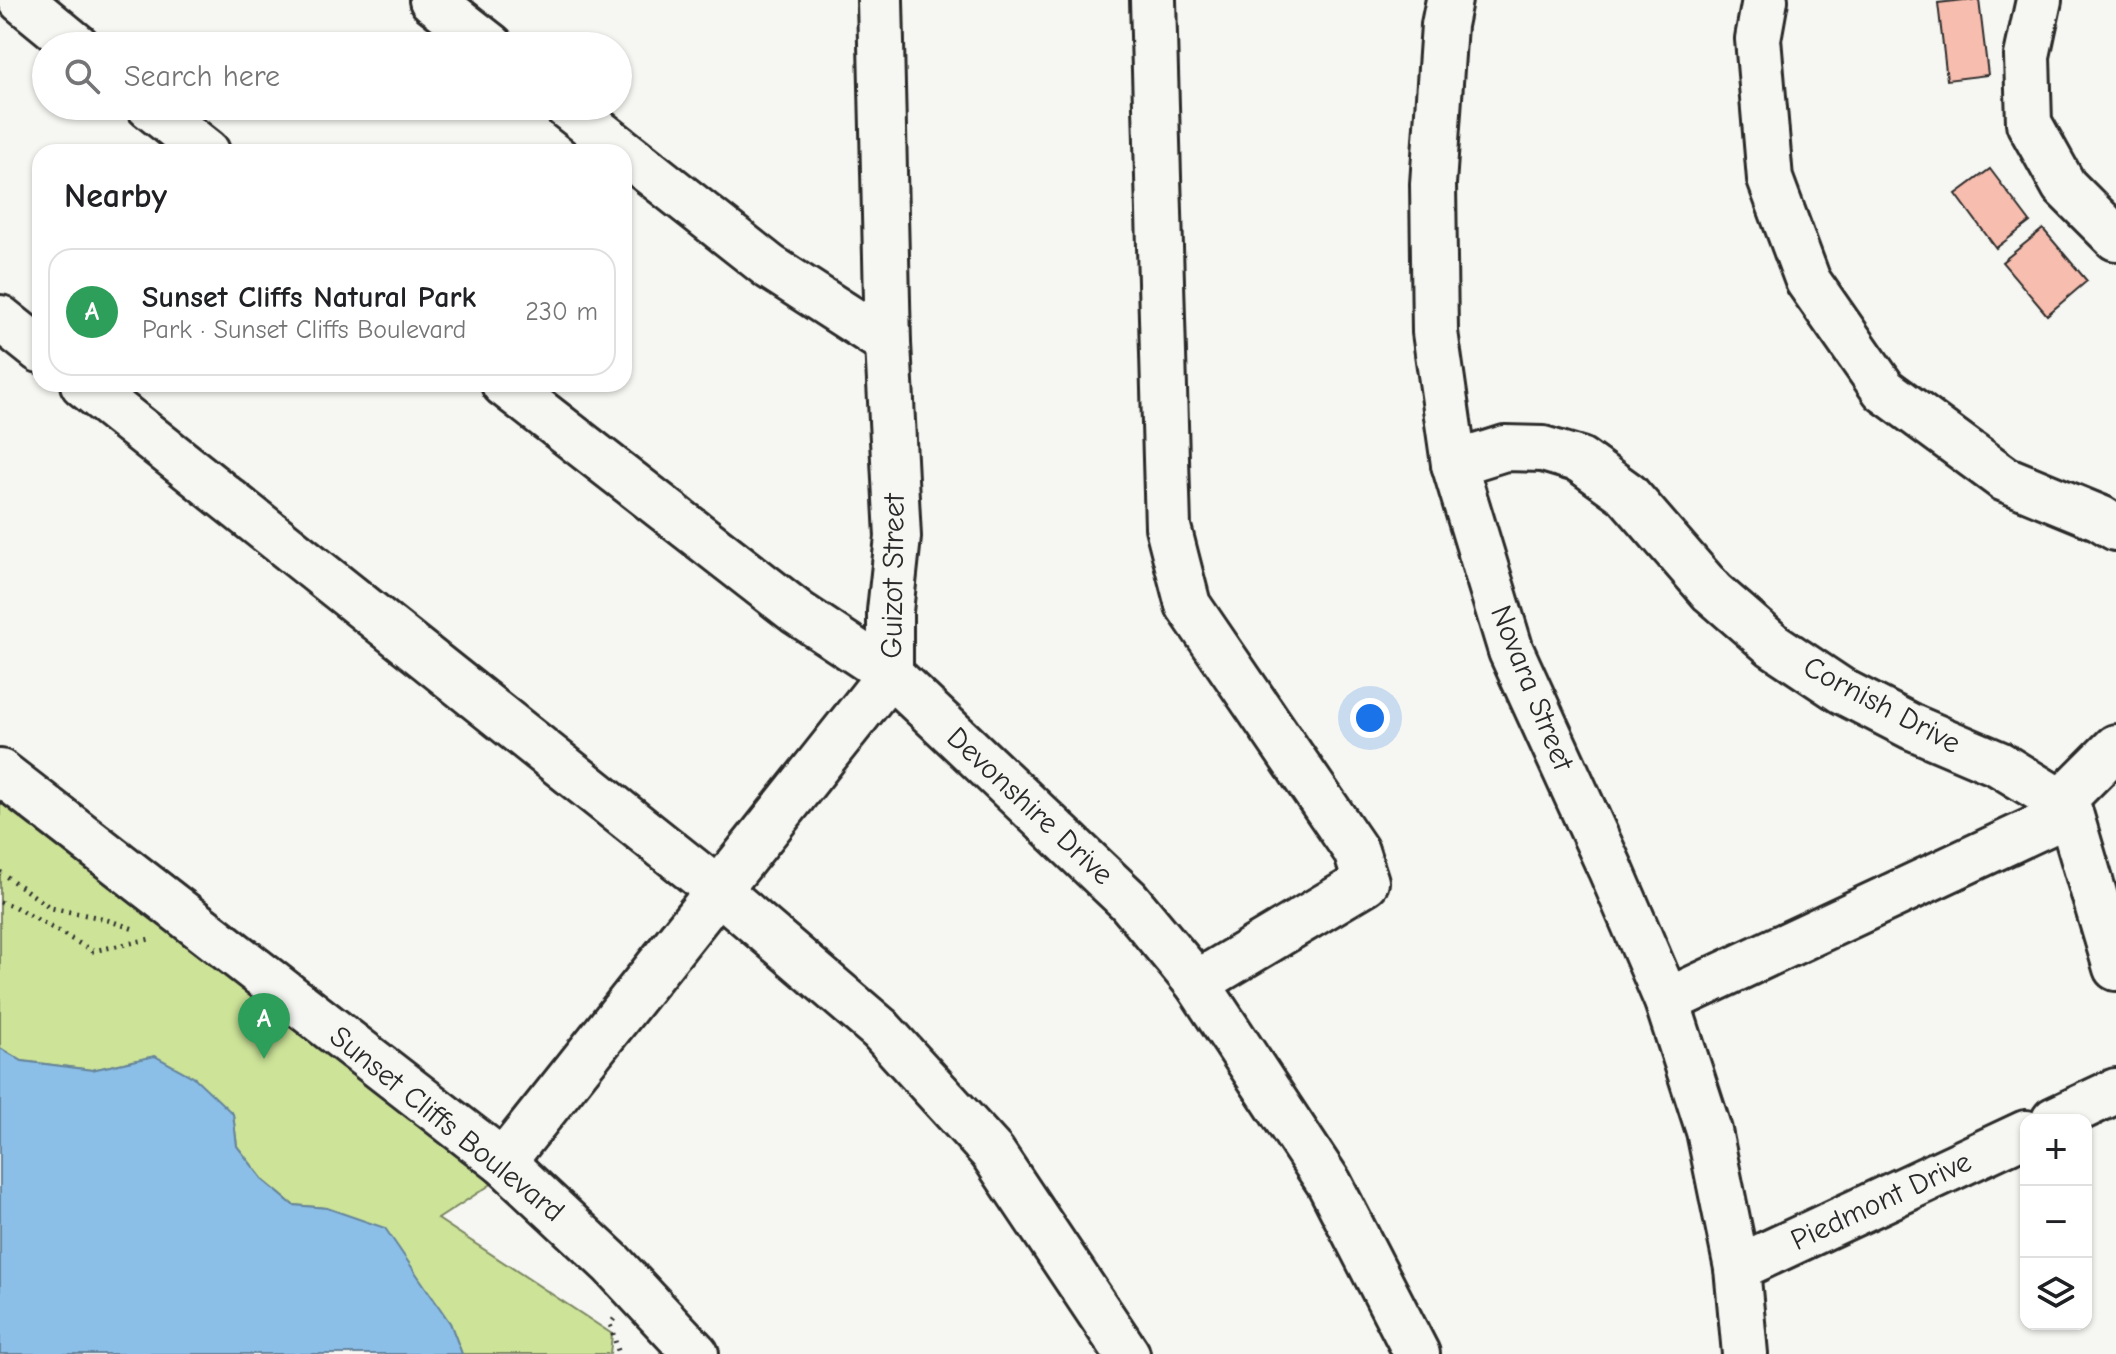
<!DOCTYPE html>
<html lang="en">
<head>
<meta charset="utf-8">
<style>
	:root { --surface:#fff; --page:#f6f6f6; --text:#202124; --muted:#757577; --line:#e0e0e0; --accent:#1a73e8 }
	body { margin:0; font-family:"Comic Neue",sans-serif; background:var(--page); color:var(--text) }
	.controls { position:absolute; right:24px; bottom:24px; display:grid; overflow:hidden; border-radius:16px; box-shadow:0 2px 6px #0004 }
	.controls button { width:72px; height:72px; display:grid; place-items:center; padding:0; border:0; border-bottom:2px solid var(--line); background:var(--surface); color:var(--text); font:40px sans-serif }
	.you { position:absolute; left:1370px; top:718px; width:28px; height:28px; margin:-20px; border:6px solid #fff; border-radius:50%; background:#1a73e8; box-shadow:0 0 0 12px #1a73e833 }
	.badge { display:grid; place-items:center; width:52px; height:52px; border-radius:50%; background:var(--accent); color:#fff; font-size:26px; font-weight:700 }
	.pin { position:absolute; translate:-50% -66px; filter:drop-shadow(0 2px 4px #0008) }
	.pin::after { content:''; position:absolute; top:42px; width:28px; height:24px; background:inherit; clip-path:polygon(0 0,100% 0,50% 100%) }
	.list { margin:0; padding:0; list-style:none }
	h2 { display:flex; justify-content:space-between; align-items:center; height:104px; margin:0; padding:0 32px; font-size:34px }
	h2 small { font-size:26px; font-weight:400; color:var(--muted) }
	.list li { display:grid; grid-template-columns:52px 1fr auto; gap:24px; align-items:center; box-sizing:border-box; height:128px; margin:0 16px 16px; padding:0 16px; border:2px solid var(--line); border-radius:24px }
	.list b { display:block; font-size:30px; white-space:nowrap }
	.list p { margin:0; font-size:26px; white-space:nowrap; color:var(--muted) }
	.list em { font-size:26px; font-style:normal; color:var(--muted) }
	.icon { flex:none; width:44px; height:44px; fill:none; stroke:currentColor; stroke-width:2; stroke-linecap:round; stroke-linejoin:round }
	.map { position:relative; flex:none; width:2116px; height:1354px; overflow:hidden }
	.search { position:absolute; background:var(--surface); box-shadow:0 2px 6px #0004; left:32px; top:32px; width:600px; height:88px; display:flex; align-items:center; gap:20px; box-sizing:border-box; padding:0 28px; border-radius:44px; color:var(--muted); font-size:30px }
	.panel { position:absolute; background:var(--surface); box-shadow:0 2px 6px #0004; left:32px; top:144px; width:600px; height:248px; border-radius:24px }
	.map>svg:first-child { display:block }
	.green { fill:#cce398; stroke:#7c8762; stroke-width:2 }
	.water { fill:#8bbfe7; stroke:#65849c; stroke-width:2 }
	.building { fill:#f7bdae; stroke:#2b2b2b; stroke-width:2 }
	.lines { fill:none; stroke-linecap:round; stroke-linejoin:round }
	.minor-casing { stroke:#2b2b2b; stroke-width:50 }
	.path { stroke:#2b2b2b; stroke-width:5; stroke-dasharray:2 6; stroke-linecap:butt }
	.minor { stroke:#f6f6f2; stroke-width:44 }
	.labels { text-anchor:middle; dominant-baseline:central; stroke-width:8; stroke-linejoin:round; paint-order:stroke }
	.street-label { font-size:30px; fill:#2b2b2b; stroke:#f6f6f2 }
</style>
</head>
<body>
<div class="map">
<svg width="2116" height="1354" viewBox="0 0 2116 1354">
	<rect width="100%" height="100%" fill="#f6f6f2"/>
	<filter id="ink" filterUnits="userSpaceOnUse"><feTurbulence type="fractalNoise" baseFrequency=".0125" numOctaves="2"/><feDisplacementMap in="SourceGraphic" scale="16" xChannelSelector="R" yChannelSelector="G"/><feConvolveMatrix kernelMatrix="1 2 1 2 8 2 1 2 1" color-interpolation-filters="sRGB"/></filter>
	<g filter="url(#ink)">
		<path class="green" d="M0 765 510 1172 438 1219 612 1334 610 1354H462L450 1323 327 1208 293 1205 264 1181 237 1146 233 1114 155 1056 92 1070 22 1061 0 1048Z"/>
		<path class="water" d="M0 1048 22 1061 92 1070 155 1056 195 1078 233 1114 237 1146 264 1181 293 1205 327 1208 385 1228 450 1323 462 1354H0Z"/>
		<g class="building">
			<path d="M1964 0H1979L1988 75 1947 80 1938 3Z"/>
			<path d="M1990 169 2030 222 1996 248 1956 194Z"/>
			<path d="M2043 229 2087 281 2047 315 2002 262Z"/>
		</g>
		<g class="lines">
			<defs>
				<g id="minor">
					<path d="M21 0 77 46"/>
					<path d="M432 0 491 46"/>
					<path d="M1153 0 1166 459 1168 527 1188 605 1356 851 1366 882 1197 983"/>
					<path d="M1449 0 1444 25 1433 184 1435 332 1454 464 1511 651 1610 868 1667 1001 1709 1131 1737 1268 1745 1354"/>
					<path d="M1765 0 1758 39 1770 179 1808 281 1884 390 2005 479 2100 518 2116 528"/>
					<path d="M2039 0 2027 56 2029 123 2064 186 2116 238"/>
					<path d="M149 106 207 152"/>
					<path d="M566 106 770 267 888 343"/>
					<path d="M0 318 40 350"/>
					<path d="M83 384 719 891 880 1029 992 1152 1127 1354"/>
					<path d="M504 384 798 613 890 674 1128 900 1197 983 1329 1183 1417 1354"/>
					<path d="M1454 464 1505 448 1543 449 1580 460 1627 494 1712 592 1773 645 1842 691 1912 727 1999 764 2061 802 2070 813 2116 968"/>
					<path d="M0 772 503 1162 612 1264 696 1354"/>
					<path d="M2061 802 2116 747"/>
					<path d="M1667 1001 2070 813"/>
					<path d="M2054 1120 2116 1091"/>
					<path d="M503 1162 890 674V611L898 537 888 343 880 0"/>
					<path d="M1737 1268 2026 1133"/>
				</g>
			</defs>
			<use href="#minor" class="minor-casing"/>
			<g class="path">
				<path d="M0 872 51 908 101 918 137 930"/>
				<path d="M0 902 15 907 93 951 150 939"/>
				<path d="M614 1319 610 1324 619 1354"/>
			</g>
			<use href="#minor" class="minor"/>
		</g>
	</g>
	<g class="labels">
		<g class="street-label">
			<text transform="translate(893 576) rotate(-89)">Guizot Street</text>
			<text transform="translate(1532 688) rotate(68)">Novara Street</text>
			<text transform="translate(1882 705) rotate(28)">Cornish Drive</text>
			<text transform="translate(1030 806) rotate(43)">Devonshire Drive</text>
			<text transform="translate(447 1124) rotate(39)">Sunset Cliffs Boulevard</text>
			<text transform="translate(1881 1201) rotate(-25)">Piedmont Drive</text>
		</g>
	</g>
</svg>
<div class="controls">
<button>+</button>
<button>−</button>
<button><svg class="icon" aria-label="layers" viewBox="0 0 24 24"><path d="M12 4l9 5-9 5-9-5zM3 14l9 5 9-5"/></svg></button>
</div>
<div class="you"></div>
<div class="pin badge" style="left:264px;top:1059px;background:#2e9e5b">A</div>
<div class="search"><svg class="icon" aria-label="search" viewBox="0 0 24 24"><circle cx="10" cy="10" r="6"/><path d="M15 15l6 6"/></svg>Search here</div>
<section class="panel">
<h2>Nearby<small></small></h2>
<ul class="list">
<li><span class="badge" style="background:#2e9e5b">A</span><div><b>Sunset Cliffs Natural Park</b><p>Park · Sunset Cliffs Boulevard</p></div><em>230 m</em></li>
</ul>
</section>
</div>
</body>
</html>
